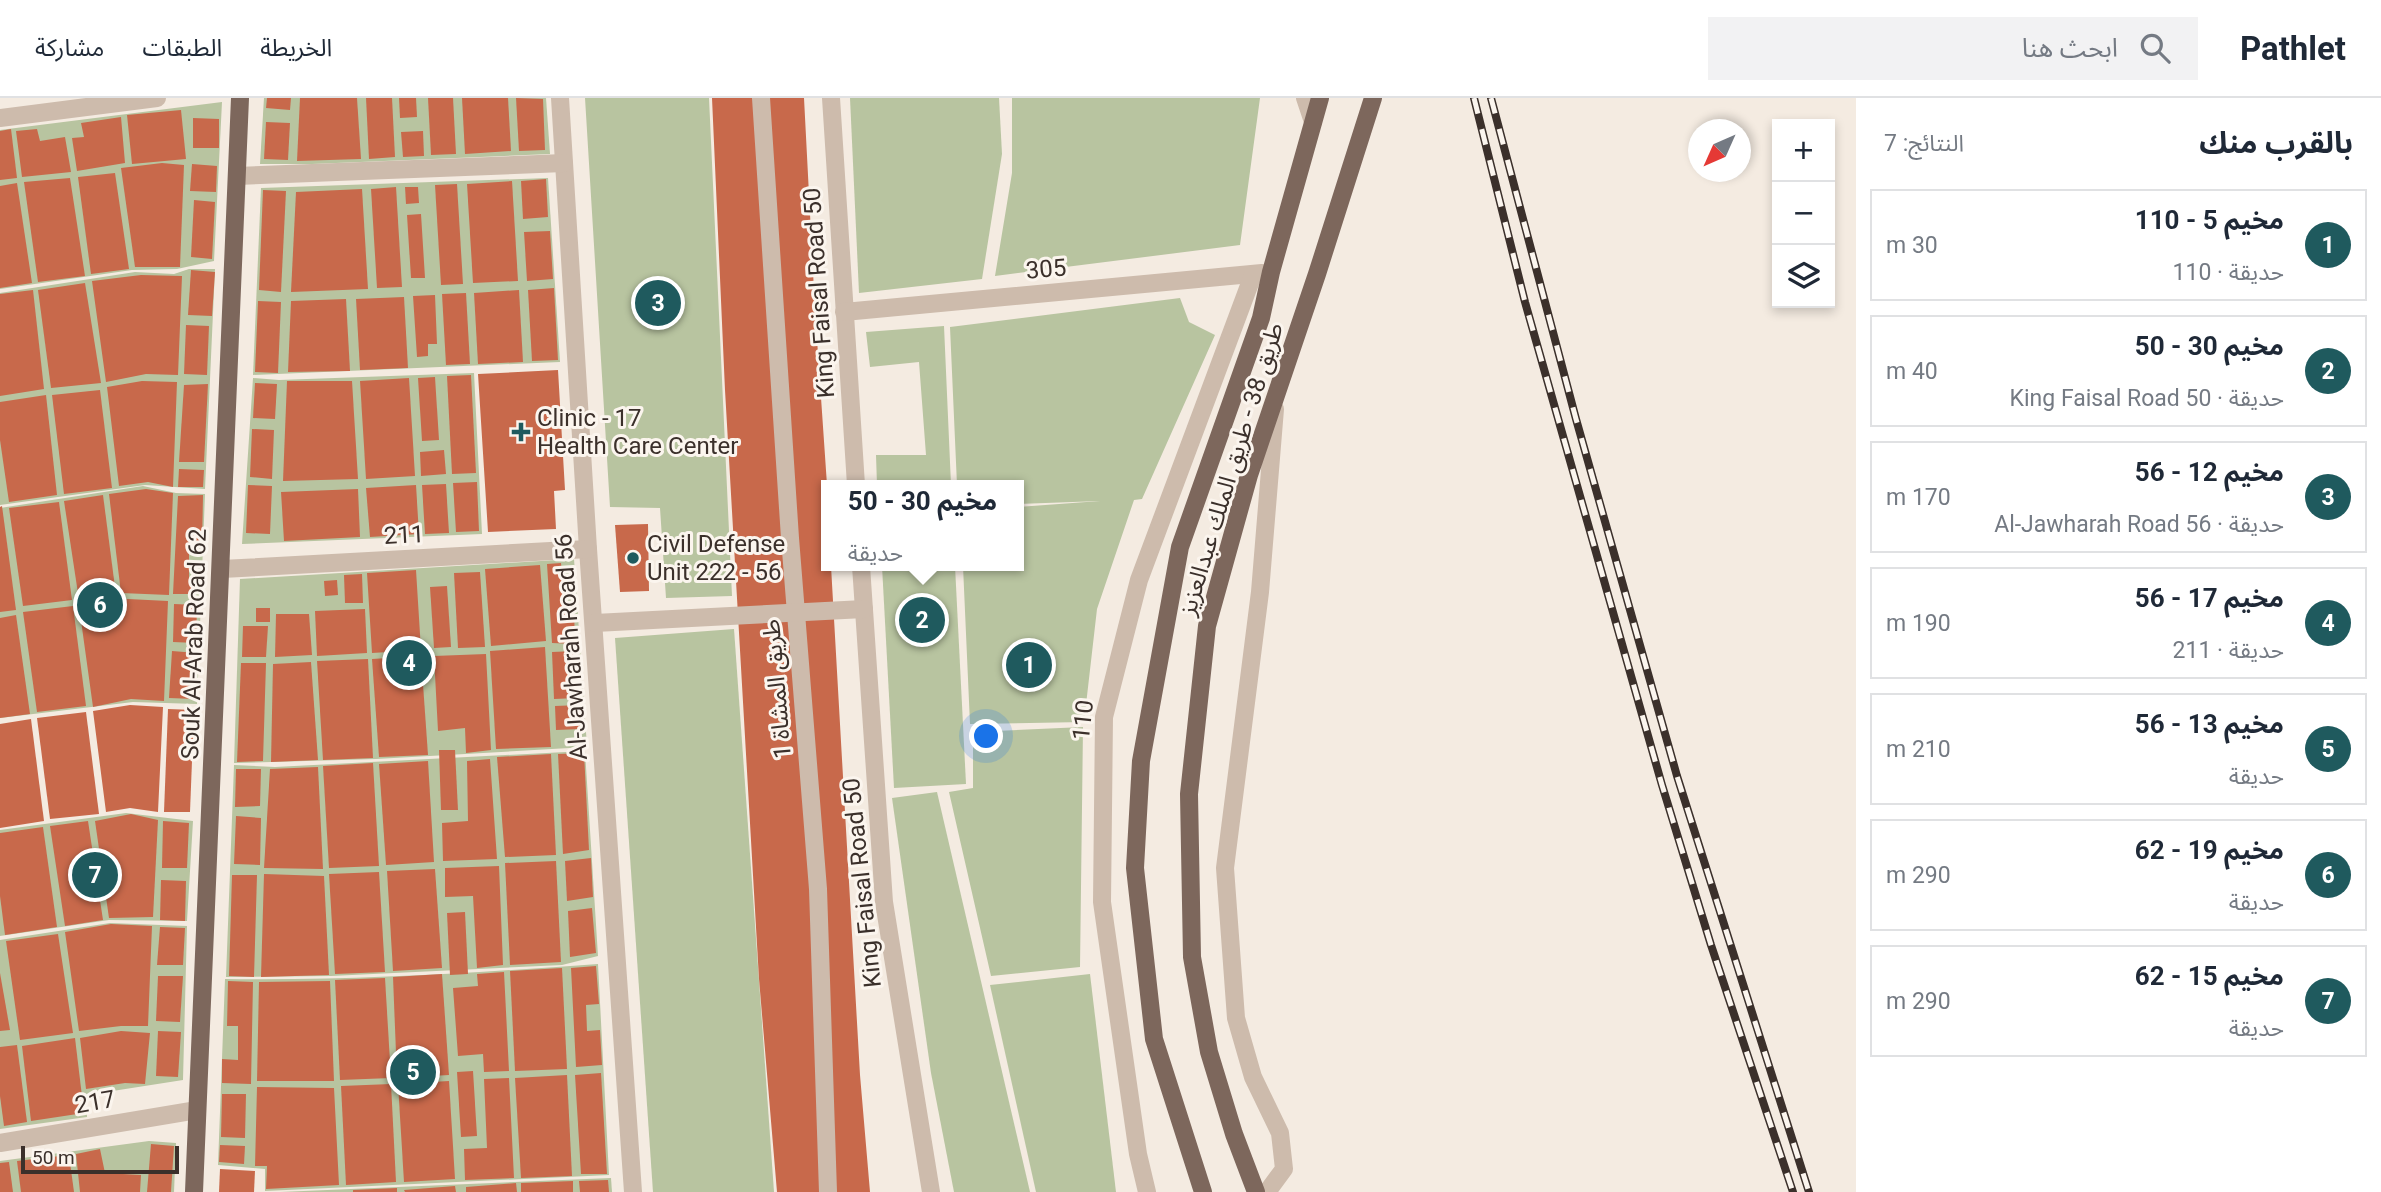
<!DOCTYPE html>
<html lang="ar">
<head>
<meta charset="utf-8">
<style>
	:root { --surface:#fff; --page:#f2f2f3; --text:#1f2937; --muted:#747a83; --line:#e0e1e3; --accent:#1f5a5e }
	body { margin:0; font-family:Roboto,"Noto Sans Arabic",sans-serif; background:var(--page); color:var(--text); direction:rtl }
	.controls { position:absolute; right:21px; top:21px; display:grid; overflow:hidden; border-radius:0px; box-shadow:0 4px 10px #0003 }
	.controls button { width:63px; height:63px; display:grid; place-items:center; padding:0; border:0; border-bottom:2px solid var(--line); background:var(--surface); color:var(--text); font:35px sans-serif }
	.compass { position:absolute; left:1688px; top:21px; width:63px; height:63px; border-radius:50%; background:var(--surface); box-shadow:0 4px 10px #0003; rotate:225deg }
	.scale { position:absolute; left:21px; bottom:18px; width:158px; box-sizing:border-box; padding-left:7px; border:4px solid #3b302b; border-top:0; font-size:19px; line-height:24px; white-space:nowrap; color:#3b302b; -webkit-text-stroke:5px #fbf5ee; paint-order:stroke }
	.you { position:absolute; left:987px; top:639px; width:24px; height:24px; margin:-18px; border:5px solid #fff; border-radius:50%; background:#1a73e8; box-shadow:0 0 0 10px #1a73e833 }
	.badge { display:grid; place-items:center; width:46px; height:46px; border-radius:50%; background:var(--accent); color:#fff; font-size:23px; font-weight:700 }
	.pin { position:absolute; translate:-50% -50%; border:4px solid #fff; box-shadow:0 2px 7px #0006 }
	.popup { position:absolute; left:821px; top:382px; width:203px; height:91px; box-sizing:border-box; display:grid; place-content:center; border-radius:0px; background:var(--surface); filter:drop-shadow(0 2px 5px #0005); font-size:23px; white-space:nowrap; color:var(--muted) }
	.popup b { font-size:26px; color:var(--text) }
	.popup::after { content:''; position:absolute; left:50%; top:100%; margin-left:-14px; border:14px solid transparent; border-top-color:var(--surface) }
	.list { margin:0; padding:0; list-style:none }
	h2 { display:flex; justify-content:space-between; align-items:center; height:91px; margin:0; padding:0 28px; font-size:30px }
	h2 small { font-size:23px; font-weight:400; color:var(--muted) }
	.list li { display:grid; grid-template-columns:46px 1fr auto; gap:21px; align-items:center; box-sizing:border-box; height:112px; margin:0 14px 14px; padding:0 14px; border:2px solid var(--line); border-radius:0px }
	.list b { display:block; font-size:26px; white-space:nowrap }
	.list p { margin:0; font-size:23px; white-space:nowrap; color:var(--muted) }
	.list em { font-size:23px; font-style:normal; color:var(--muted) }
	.icon { flex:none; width:38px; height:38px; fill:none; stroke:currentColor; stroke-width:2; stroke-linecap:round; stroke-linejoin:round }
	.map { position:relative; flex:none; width:1856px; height:1094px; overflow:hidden; direction:ltr }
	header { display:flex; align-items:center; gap:42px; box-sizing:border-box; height:98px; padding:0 35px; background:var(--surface); border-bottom:2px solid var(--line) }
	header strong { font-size:33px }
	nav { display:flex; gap:38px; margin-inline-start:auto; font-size:24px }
	.search { width:490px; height:63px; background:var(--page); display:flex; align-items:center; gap:18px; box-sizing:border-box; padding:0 24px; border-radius:0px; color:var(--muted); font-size:26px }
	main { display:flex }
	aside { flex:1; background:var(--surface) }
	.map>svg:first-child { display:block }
	.green { fill:#b8c4a0 }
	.building { fill:#c8694b }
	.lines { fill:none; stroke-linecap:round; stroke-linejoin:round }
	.minor { stroke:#cdbbac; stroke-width:18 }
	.major { stroke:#7d675c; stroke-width:18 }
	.rail-casing { stroke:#3b302b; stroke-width:8 }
	.rail { stroke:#fbf5ee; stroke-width:5; stroke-dasharray:16; stroke-linecap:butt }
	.poi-dot { fill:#1f5a5e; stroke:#fbf5ee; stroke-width:2.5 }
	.labels { text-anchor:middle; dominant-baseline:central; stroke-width:6; stroke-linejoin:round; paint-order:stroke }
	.street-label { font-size:24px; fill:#3b302b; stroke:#fbf5ee }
	.poi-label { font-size:24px; fill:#3b302b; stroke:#fbf5ee; text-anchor:start }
</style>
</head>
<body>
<header>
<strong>Pathlet</strong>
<div class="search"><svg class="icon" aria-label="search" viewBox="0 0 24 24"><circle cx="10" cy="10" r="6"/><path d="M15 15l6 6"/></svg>ابحث هنا</div>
<nav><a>الخريطة</a><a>الطبقات</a><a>مشاركة</a></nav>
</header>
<main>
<aside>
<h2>بالقرب منك<small>النتائج: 7</small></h2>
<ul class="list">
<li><span class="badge">1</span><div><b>مخيم 5 - 110</b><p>حديقة · 110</p></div><em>30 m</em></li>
<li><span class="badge">2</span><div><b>مخيم 30 - 50</b><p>حديقة · King Faisal Road 50</p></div><em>40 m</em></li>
<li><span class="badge">3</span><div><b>مخيم 12 - 56</b><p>حديقة · Al-Jawharah Road 56</p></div><em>170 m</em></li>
<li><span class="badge">4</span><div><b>مخيم 17 - 56</b><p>حديقة · 211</p></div><em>190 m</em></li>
<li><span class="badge">5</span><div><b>مخيم 13 - 56</b><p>حديقة</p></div><em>210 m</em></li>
<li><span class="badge">6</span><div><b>مخيم 19 - 62</b><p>حديقة</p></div><em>290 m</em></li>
<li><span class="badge">7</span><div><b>مخيم 15 - 62</b><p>حديقة</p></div><em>290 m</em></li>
</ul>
</aside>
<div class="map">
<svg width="1856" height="1094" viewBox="0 0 1856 1094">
	<rect width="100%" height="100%" fill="#f4ebe1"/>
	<g class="green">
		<path d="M264 0H546L550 56 312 66H260Z"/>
		<path d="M585 0H709L732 498 666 500 660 410 610 409Z"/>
		<path d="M850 0H999L1002 56 982 181 859 195Z"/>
		<path d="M1012 0H1260L1240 147 995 178 1012 75Z"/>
		<path d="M222 4 214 163 177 171 132 172 0 191V32Z"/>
		<path d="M548 80 560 264 253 277 261 90Z"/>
		<path d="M189 171H215L205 391 145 387 0 407V195L135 174 174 176Z"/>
		<path d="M1180 200 1189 224 1215 237 1142 401 1134 402 1097 511 1084 624 970 626 963 468H1018V409L1100 403 1018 406V387H957L950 229Z"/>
		<path d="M944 228 951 387H877L876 357H926L919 264 870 269 866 234Z"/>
		<path d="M474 275 482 436 242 446 253 280 279 282Z"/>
		<path d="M143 388 176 395 205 396 197 606 133 604 0 620V410Z"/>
		<path d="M574 461 587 649 376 661 234 665 240 481Z"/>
		<path d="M882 468H955L966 686 894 690Z"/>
		<path d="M734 531 774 1094H653L615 540Z"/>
		<path d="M1083 629 1080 869 991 878 949 694 973 690V634Z"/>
		<path d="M585 653 598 858 562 867 331 878 226 879 234 667 275 669Z"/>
		<path d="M937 694 1030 1094H954L931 975 892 700Z"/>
		<path d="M126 715 193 723 187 823 109 822 0 838V732Z"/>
		<path d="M110 825 187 828 183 982 87 997V1019L0 1031V842Z"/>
		<path d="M598 866 609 1077 265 1093V1071L218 1067 225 881C349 883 474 875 598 866Z"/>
		<path d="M1090 876 1116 1094H1036L990 887Z"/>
		<path d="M149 1043 176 1045 174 1094H0V1063Z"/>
		<path d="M611 1080 612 1094H280Z"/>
	</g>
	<g class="building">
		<path d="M267 0H291L290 12 266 10Z"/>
		<path d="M300 0H357L361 61 297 63Z"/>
		<path d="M366 0H392L395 59 369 61Z"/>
		<path d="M399 0H416L417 19 400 20Z"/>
		<path d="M428 0H453L456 56 431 57Z"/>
		<path d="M462 0H508L511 53 465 56Z"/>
		<path d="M516 0 543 1 545 52 519 53Z"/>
		<path d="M712 0H804L815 212 827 387 826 468H831L860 977 870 1094H777L759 881 725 292Z"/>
		<path d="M181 12 186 61 132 66 127 17Z"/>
		<path d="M121 19 125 65 77 73 72 40 84 39 81 25Z"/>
		<path d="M193 20 219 21V50H193Z"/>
		<path d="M266 24 290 25 288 62 264 61Z"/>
		<path d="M11 31 17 80 0 82V33Z"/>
		<path d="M37 31 40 43 65 39 71 74 22 79 16 33Z"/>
		<path d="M423 33 424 58 403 59 401 34Z"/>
		<path d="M162 65 184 67 180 169H135L121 70Z"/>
		<path d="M192 66 217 68 216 94 190 93Z"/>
		<path d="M115 75 129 171 91 176 78 79Z"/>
		<path d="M70 80 85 178 38 184 24 84Z"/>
		<path d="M546 81 548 119 523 121 521 83Z"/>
		<path d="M512 83 518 183 473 185 467 86Z"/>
		<path d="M17 85 32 185 0 190V88Z"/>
		<path d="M457 86 463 186 441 187 435 87Z"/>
		<path d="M396 89 402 189 377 190 371 91Z"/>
		<path d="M405 89H418L419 105 406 106Z"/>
		<path d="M362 91 368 191 291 194 296 94Z"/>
		<path d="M263 92 286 93 281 194 259 192Z"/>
		<path d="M194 102 215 104 212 161 191 159Z"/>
		<path d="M421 116 425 180H411L407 117Z"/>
		<path d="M550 133 553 181 527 183 524 134Z"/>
		<path d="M191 172 215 174 212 218 188 217Z"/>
		<path d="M141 177 182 178 178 277 146 276 106 284 92 183Z"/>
		<path d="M85 185 101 285 51 290 38 192Z"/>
		<path d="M554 190 558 262 532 263 528 192Z"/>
		<path d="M33 192 44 291 0 298V196Z"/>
		<path d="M519 192 523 264 478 266 474 195Z"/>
		<path d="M466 195 470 266 446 267 442 196Z"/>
		<path d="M435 197 437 246H428V258L417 259 413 198Z"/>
		<path d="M404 199 408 270 360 272 356 201Z"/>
		<path d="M346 201 350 273 288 274 291 203Z"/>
		<path d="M258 203 281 204 278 275 255 274Z"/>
		<path d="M186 227 209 228 207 277 184 276Z"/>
		<path d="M558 272 565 392 554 393 556 431 488 434 478 276Z"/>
		<path d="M471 277 476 375 452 376 447 278Z"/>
		<path d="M435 279 439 342 422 343 418 280Z"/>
		<path d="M409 280 415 378 366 381 360 283Z"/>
		<path d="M142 283 177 284 173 389 148 384 119 388 107 289Z"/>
		<path d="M287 283H352L358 381 283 383Z"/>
		<path d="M255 285 277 286 275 321 253 320Z"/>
		<path d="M208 286 204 364H179L184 287Z"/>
		<path d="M100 292 112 390 64 396 52 297Z"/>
		<path d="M46 297 57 397 9 404 0 342V304Z"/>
		<path d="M252 331 274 332 272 381 250 379Z"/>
		<path d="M444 352 446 376 421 378 420 354Z"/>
		<path d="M179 371 204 372 203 389H178Z"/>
		<path d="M477 384 479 433 456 434 453 385Z"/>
		<path d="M446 386 449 435 425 436 422 387Z"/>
		<path d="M248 387 272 388 270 436 246 435Z"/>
		<path d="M416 387 419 436 370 439 366 390Z"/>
		<path d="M146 391 173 395 169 497 121 495 109 396Z"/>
		<path d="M358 391 360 439 284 443 281 394Z"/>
		<path d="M103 397 116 497 79 502 64 403Z"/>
		<path d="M203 397 202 448H189V482H199L198 496H173L178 398Z"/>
		<path d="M59 404 72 502 23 508 9 410Z"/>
		<path d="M2 408 16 512 0 514V409Z"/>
		<path d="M648 426 649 493 620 494 615 427Z"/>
		<path d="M561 465 565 511H574L575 546 552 545 547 466Z"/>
		<path d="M540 467 546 543 491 548 485 471Z"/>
		<path d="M416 472 421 552 372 555 367 475Z"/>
		<path d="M480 474 485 549 458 550 454 475Z"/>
		<path d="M362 476 363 505H345L344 477Z"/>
		<path d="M337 482 338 497 325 498 324 483Z"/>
		<path d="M447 488 451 549 434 550 430 489Z"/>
		<path d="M128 501 168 503 164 603 131 601 93 609 79 508Z"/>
		<path d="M174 506 197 507 196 545 173 544Z"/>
		<path d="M73 508 86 608 37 614 23 514Z"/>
		<rect x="256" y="510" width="14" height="14"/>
		<path d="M365 511 367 555 317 558 315 513Z"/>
		<path d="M276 516H309L312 557 275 559Z"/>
		<path d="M16 517 30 616 0 620V520Z"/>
		<path d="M243 528H268L266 559H242Z"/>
		<path d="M545 549 551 649 496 651 490 553Z"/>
		<path d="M172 553 197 555 194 601 169 600Z"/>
		<path d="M575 553 577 600 554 601 552 554Z"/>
		<path d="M486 556 491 652 466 655 465 630 438 633 434 558Z"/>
		<path d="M421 558 428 657 379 659 372 561Z"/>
		<path d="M368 561 373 660 323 662 317 563Z"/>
		<path d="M311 564 318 662 271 664 273 566Z"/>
		<path d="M241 565H266L263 663 237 664Z"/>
		<path d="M130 607 163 609 158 714 130 710 106 714 93 613Z"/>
		<path d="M580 607 581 631 556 632 555 608Z"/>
		<path d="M168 611 194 612 190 714H164Z"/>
		<path d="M86 614 99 716 50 721 37 620Z"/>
		<path d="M31 621 44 723 0 730V626Z"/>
		<path d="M439 652H455L458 712H441Z"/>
		<path d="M584 655 589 752 563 756 558 656Z"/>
		<path d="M551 656 556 757 505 759 497 659Z"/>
		<path d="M490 661 497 761 443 763 442 725 468 723 467 663Z"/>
		<path d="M428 663 434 764 386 767 379 666Z"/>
		<path d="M373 665 379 768 329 770 323 668Z"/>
		<path d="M318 669 323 771 264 770 270 671Z"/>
		<path d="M236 671H261L260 708 235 709Z"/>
		<path d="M131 716 158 722 153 819 109 820 95 723Z"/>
		<path d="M236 718 261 720 260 767 234 766Z"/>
		<path d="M88 723 103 822 65 828 50 728Z"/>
		<path d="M163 723 189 725 187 770H162Z"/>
		<path d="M43 729 57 829 5 837 0 798V735Z"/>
		<path d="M591 760 593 799 567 803 565 763Z"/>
		<path d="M556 763 561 864 510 867 505 765Z"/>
		<path d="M499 768 503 867 477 870 473 798 445 799V770Z"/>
		<path d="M435 771 442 870 393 873 387 773Z"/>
		<path d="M379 774 385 874 335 876 329 776Z"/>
		<path d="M264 776 324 778 329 877 261 879Z"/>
		<path d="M232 777H257L254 879 229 878Z"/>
		<path d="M161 782 186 783 185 823 160 822Z"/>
		<path d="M592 810 596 855 570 859 568 813Z"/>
		<path d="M465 814 468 876 450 877 447 815Z"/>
		<path d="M111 826 152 828 148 928H121L79 933 65 834Z"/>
		<path d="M160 829 185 830 183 867H157Z"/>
		<path d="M58 836 73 935 20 942 6 843Z"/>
		<path d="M596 868 599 906 586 907 587 933 600 932 602 967 576 969 571 870Z"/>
		<path d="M562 870 567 971 515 973 510 873Z"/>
		<path d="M504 874 509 973 484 974 483 956 458 958 453 890 478 888 477 876Z"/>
		<path d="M0 875 10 932 0 933Z"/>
		<path d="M442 876 449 977 397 980 393 879Z"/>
		<path d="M158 878H183L180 924 156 923Z"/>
		<path d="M385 880 391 980 340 982 335 882Z"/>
		<path d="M228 883 253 884 251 986 222 985V961L238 962V928H227Z"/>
		<path d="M330 883 334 983H257L259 884Z"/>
		<path d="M121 933 150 935 145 986 125 985 86 991 80 940Z"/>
		<path d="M158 933 181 934 178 979 156 978Z"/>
		<path d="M75 940 84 1015 31 1023 22 948Z"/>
		<path d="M17 947 27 1024 4 1028 0 998V949Z"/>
		<path d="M473 973 477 1038 461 1039 457 974Z"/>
		<path d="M601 975 607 1076H581L575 977Z"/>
		<path d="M567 977 572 1078 521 1080 515 980Z"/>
		<path d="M509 980 514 1080 465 1082 464 1051 487 1050 484 981Z"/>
		<path d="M449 983 455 1081 404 1084 398 986Z"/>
		<path d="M391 986 396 1084 346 1087 341 988Z"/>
		<path d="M257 989 334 990 339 1087 266 1091 267 1068H255Z"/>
		<path d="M222 996H246L245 1040 221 1039Z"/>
		<path d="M151 1046 174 1048 171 1094H147Z"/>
		<path d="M220 1047 245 1048 244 1066 219 1064Z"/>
		<path d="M100 1051 105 1075 141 1077 140 1094H80L76 1056Z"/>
		<path d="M69 1057 74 1094H21L17 1063Z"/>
		<path d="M9 1064 13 1094H0V1065Z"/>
		<path d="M220 1071 255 1073 254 1094H219Z"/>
		<path d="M608 1082 609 1094H580L579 1083Z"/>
		<path d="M573 1083V1094H521V1085Z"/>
		<path d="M516 1085 517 1094H466V1089Z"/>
		<path d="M455 1088 456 1094H405L404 1092Z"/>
		<path d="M397 1090V1094H353V1092Z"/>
	</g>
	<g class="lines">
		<g class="minor">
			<path d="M560 0 588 451 633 1094"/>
			<path d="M761 0 790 440 818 791 828 1094"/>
			<path d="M831 0 856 387"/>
			<path d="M1305 0 1313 24"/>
			<path d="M0 20 157 0"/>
			<path d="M237 78 564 65"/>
			<path d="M844 214 1262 175"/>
			<path d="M861 468 884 804 931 1094"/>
			<path d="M222 471 588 451"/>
			<path d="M595 525 864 511"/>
			<path d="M0 1045 197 1012"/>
			<path d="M1147 1094 1138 1056 1102 804 1104 619 1139 482 1253 177"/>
			<path d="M1267 1094 1284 1071 1280 1035 1253 979 1236 920 1225 770 1260 494 1275 311"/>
		</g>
		<g class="major">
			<path d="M194 1094 240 0"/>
			<path d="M1203 1094 1154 941 1135 770 1141 663 1180 449 1261 220 1271 174 1320 0"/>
			<path d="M1256 1094 1234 1036 1209 954 1192 859 1189 696 1207 528 1249 377 1317 176 1373 0"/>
		</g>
		<defs>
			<g id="rail">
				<path d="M1474 0 1525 204 1662 687 1711 847 1793 1094"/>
				<path d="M1491 0 1576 321 1677 678 1809 1094"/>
			</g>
		</defs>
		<use href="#rail" class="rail-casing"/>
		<use href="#rail" class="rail"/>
	</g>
	<g class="poi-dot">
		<path d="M517.5 323.5h7v7h7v7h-7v7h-7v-7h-7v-7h7z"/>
		<circle cx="633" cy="460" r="7"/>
	</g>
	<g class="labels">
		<g class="street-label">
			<text transform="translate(1046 171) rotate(-5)">305</text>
			<text transform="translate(819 195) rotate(-94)">King Faisal Road 50</text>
			<text transform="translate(1231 371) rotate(-73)">طريق 38 - طريق الملك عبدالعزيز</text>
			<text transform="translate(404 437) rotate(-3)">211</text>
			<text transform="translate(194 546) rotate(-88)">Souk Al-Arab Road 62</text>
			<text transform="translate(571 549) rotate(-94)">Al-Jawharah Road 56</text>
			<text transform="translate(777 591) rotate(-95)">طريق المشاة 1</text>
			<text transform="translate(1083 622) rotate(-84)">110</text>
			<text transform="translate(862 785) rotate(-96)">King Faisal Road 50</text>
			<text transform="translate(95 1004) rotate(-10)">217</text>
		</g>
		<g class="poi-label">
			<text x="537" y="320">Clinic - 17<tspan x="537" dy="28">Health Care Center</tspan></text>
			<text x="647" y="446">Civil Defense<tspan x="647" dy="28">Unit 222 - 56</tspan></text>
		</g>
	</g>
</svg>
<div class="controls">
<button>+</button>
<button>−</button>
<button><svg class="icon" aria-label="layers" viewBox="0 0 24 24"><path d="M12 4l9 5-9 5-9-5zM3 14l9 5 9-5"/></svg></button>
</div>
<svg class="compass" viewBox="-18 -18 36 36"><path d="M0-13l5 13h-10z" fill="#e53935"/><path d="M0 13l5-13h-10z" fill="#747a83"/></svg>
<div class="scale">50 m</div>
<div class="you"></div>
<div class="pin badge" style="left:1029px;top:567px">1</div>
<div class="pin badge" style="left:922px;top:522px">2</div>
<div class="popup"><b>مخيم 30 - 50</b>حديقة</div>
<div class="pin badge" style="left:658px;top:205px">3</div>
<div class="pin badge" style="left:409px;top:565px">4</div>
<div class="pin badge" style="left:413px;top:974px">5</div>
<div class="pin badge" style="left:100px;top:507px">6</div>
<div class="pin badge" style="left:95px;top:777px">7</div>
</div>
</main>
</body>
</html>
